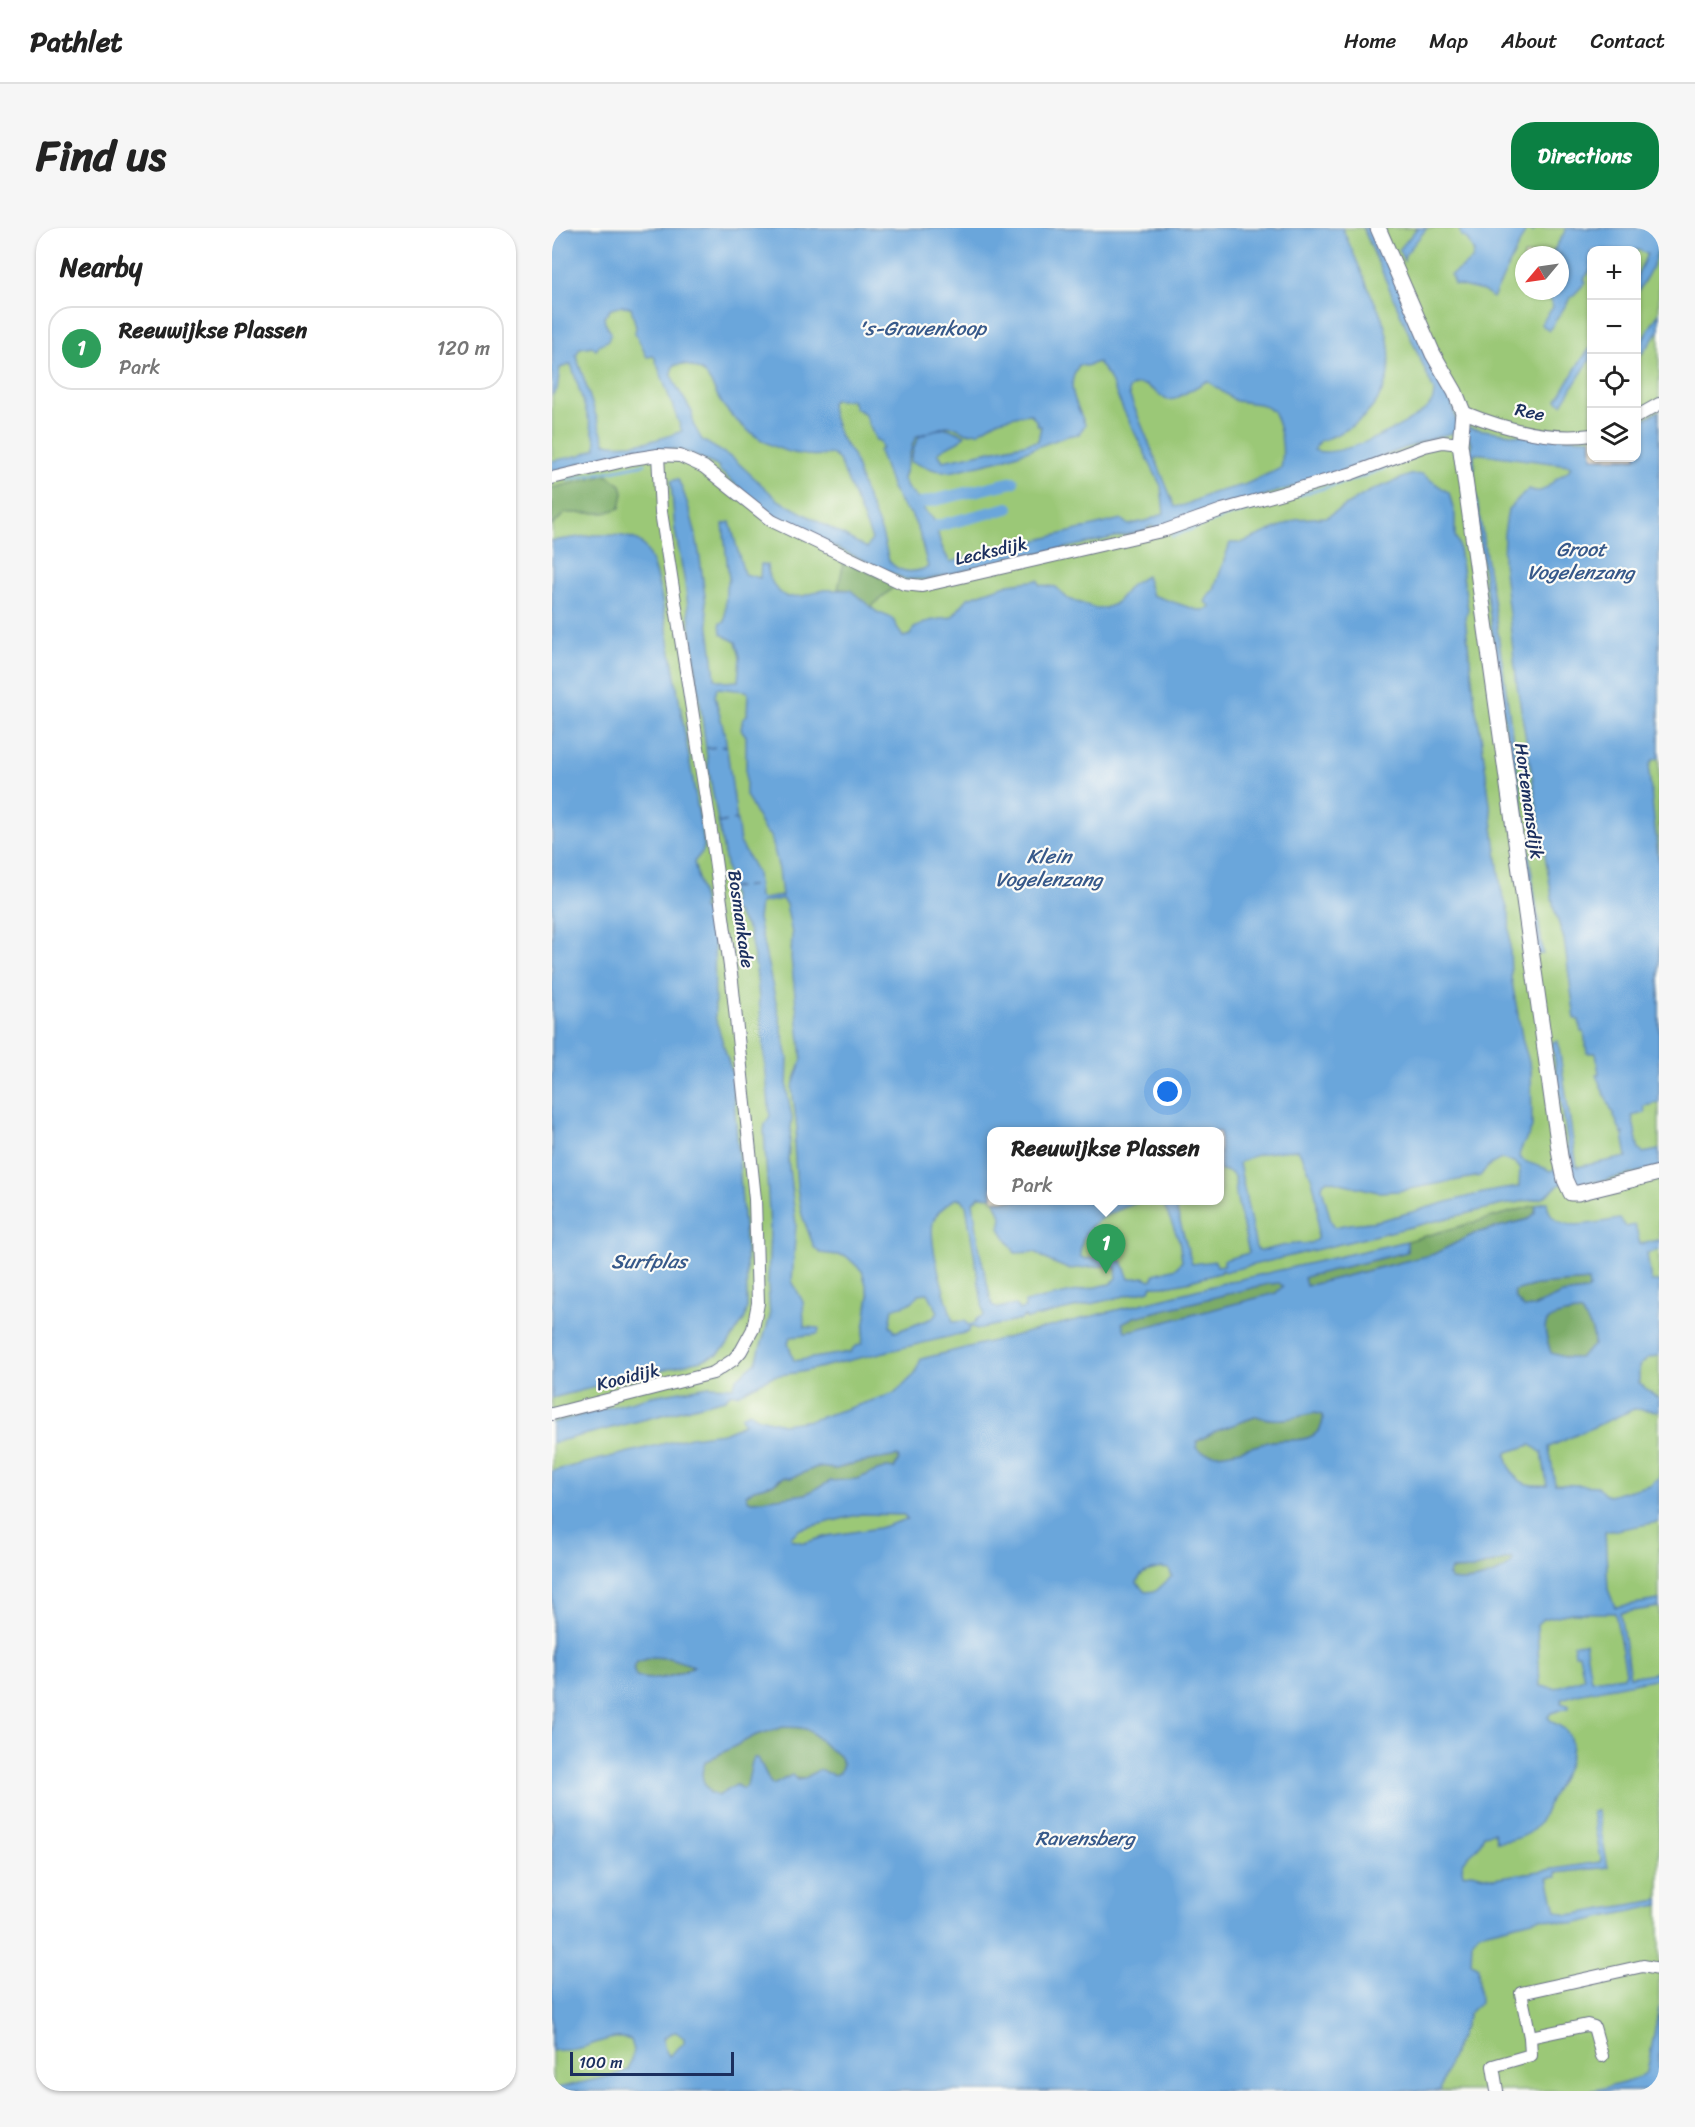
<!DOCTYPE html>
<html lang="en">
<head>
<meta charset="utf-8">
<style>
	:root { --surface:#fff; --page:#f6f6f6; --text:#222; --muted:#767676; --line:#e0e0e0; --accent:#0b8043 }
	body { margin:0; font-family:Sriracha,sans-serif; background:var(--page); color:var(--text) }
	.controls { position:absolute; right:18px; top:18px; display:grid; overflow:hidden; border-radius:12px; box-shadow:0 2px 4px #0004 }
	.controls button { width:54px; height:54px; display:grid; place-items:center; padding:0; border:0; border-bottom:2px solid var(--line); background:var(--surface); color:var(--text); font:30px sans-serif }
	.compass { position:absolute; left:963px; top:18px; width:54px; height:54px; border-radius:50%; background:var(--surface); box-shadow:0 2px 4px #0004; rotate:241deg }
	.scale { position:absolute; left:18px; bottom:15px; width:164px; box-sizing:border-box; padding-left:6px; border:3px solid #1b2f5e; border-top:0; font-size:16px; line-height:21px; white-space:nowrap; color:#1b2f5e; -webkit-text-stroke:4px #fdfcf7; paint-order:stroke }
	.you { position:absolute; left:616px; top:864px; width:21px; height:21px; margin:-15px; border:4px solid #fff; border-radius:50%; background:#1a73e8; box-shadow:0 0 0 9px #1a73e833 }
	.badge { display:grid; place-items:center; width:39px; height:39px; border-radius:50%; background:var(--accent); color:#fff; font-size:20px; font-weight:700 }
	.pin { position:absolute; translate:-50% -50px; filter:drop-shadow(0 2px 3px #0008) }
	.pin::after { content:''; position:absolute; top:32px; width:21px; height:18px; background:inherit; clip-path:polygon(0 0,100% 0,50% 100%) }
	.popup { position:absolute; left:435px; top:899px; width:237px; height:78px; box-sizing:border-box; display:grid; place-content:center; border-radius:12px; background:var(--surface); filter:drop-shadow(0 2px 4px #0005); font-size:20px; white-space:nowrap; color:var(--muted) }
	.popup b { font-size:22px; color:var(--text) }
	.popup::after { content:''; position:absolute; left:50%; top:100%; margin-left:-12px; border:12px solid transparent; border-top-color:var(--surface) }
	.list { margin:0; padding:0; list-style:none }
	h2 { display:flex; justify-content:space-between; align-items:center; height:78px; margin:0; padding:0 24px; font-size:26px }
	h2 small { font-size:20px; font-weight:400; color:var(--muted) }
	.list li { display:grid; grid-template-columns:39px 1fr auto; gap:18px; align-items:center; box-sizing:border-box; height:84px; margin:0 12px 12px; padding:0 12px; border:2px solid var(--line); border-radius:24px }
	.list b { display:block; font-size:22px; white-space:nowrap }
	.list p { margin:0; font-size:20px; white-space:nowrap; color:var(--muted) }
	.list em { font-size:20px; font-style:normal; color:var(--muted) }
	.icon { flex:none; width:33px; height:33px; fill:none; stroke:currentColor; stroke-width:2; stroke-linecap:round; stroke-linejoin:round }
	.map { position:relative; flex:none; width:1107px; height:1863px; overflow:hidden; border-radius:24px }
	header { display:flex; align-items:center; gap:36px; box-sizing:border-box; height:84px; padding:0 30px; background:var(--surface); border-bottom:2px solid var(--line) }
	header strong { font-size:28px }
	nav { display:flex; gap:33px; margin-inline-start:auto; font-size:21px }
	.intro { display:flex; align-items:center; justify-content:space-between; box-sizing:border-box; height:144px; padding:0 36px }
	h1 { margin:0; font-size:42px }
	.button { padding:15px 27px; border-radius:24px; background:var(--accent); color:#fff; font-size:21px; font-weight:700 }
	main { display:flex; gap:36px; padding:0 36px }
	aside { flex:1; background:var(--surface); border-radius:24px; box-shadow:0 2px 4px #0004 }
	.map>svg:first-child { display:block }
	.green { fill:#9bc877; stroke:#5b7c6a; stroke-width:1.5; fill-rule:evenodd }
	.forest { fill:#7cac68; stroke:#4c6e63; stroke-width:1.5 }
	.water { fill:#6aa6db; stroke:#426a9c; stroke-width:1.5; fill-rule:evenodd }
	.lines { fill:none; stroke-linecap:round; stroke-linejoin:round }
	.stream { stroke:#6aa6db; stroke-width:3 }
	.canal { stroke:#6aa6db; stroke-width:12 }
	.ferry { stroke:#37598a; stroke-width:1.5; stroke-dasharray:8 6; stroke-linecap:butt }
	.minor-casing { stroke:#676f86; stroke-width:14 }
	.tertiary-casing { stroke:#676f86; stroke-width:17 }
	.minor { stroke:#fff; stroke-width:12 }
	.tertiary { stroke:#fff; stroke-width:15 }
	.labels { text-anchor:middle; dominant-baseline:central; stroke-width:4.5; stroke-linejoin:round; paint-order:stroke }
	.street-label { font-size:18px; fill:#1b2f5e; stroke:#fdfcf7 }
	.water-label { font-size:20px; font-style:italic; fill:#37598a; stroke:#fdfcf7 }
</style>
</head>
<body>
<header>
<strong>Pathlet</strong>
<nav><a>Home</a><a>Map</a><a>About</a><a>Contact</a></nav>
</header>
<div class="intro"><h1>Find us</h1><a class="button">Directions</a></div>
<main>
<aside>
<h2>Nearby<small></small></h2>
<ul class="list">
<li><span class="badge" style="background:#2e9e5b">1</span><div><b>Reeuwijkse Plassen</b><p>Park</p></div><em>120 m</em></li>
</ul>
</aside>
<div class="map">
<svg width="1107" height="1863" viewBox="0 0 1107 1863">
	<rect width="100%" height="100%" fill="#fdfcf7"/>
	<filter id="ink" filterUnits="userSpaceOnUse"><feTurbulence type="fractalNoise" baseFrequency=".0167" numOctaves="2"/><feDisplacementMap in="SourceGraphic" scale="12" xChannelSelector="R" yChannelSelector="G"/><feConvolveMatrix kernelMatrix="1 2 1 2 8 2 1 2 1" color-interpolation-filters="sRGB"/></filter>
	<filter id="wash" filterUnits="userSpaceOnUse"><feTurbulence type="fractalNoise" baseFrequency=".008" numOctaves="4" result="noise"/><feDisplacementMap in="SourceGraphic" scale="24" xChannelSelector="R" yChannelSelector="G"/><feGaussianBlur stdDeviation="1.35" result="paint"/><feColorMatrix in="noise" values="0 0 0 0 0 0 0 0 0 0 0 0 0 0 0 0 0 1.4 0 .05"/><feComposite in="paint" operator="in"/></filter>
	<g filter="url(#wash)">
		<rect width="100%" height="100%" fill="#f4e7cf"/>
		<path class="green" d="M0 0H1107V1863H0ZM1040 22H1084V230H1040ZM972 27H1008V63H972ZM440 904H668V972H440Z"/>
		<g class="forest">
			<path d="M55 247 69 257 71 265 68 280 53 285H13L0 298V260Z"/>
			<path d="M292 333 344 357 318 380 298 362 286 361Z"/>
			<path d="M984 977 983 985 977 991 924 1005 882 1026 754 1058 752 1050 756 1048 855 1024V1013Z"/>
			<path d="M1036 1053 1038 1060 1034 1063 1010 1066 981 1079 972 1080 963 1070 962 1063 984 1057Z"/>
			<path d="M728 1055 731 1058 730 1061 724 1065 582 1102 573 1103 569 1095 582 1089 716 1056Z"/>
			<path d="M1023 1084 1029 1085C1037 1094 1043 1105 1042 1117L1027 1130H1015L999 1125C989 1093 989 1090 1023 1084Z"/>
			<path d="M763 1185 770 1187C773 1196 767 1205 758 1209 747 1214 733 1211 721 1213 702 1217 660 1235 644 1220V1214L664 1203 706 1188C723 1195 745 1189 763 1185Z"/>
			<path d="M346 1228 347 1232 342 1241 335 1240 325 1243 305 1251 279 1253 254 1266 204 1273H197L194 1267 202 1261 221 1256 232 1249 239 1250 265 1239 284 1241 303 1235Z"/>
			<path d="M960 1330 961 1333C953 1347 915 1356 899 1352L896 1346 899 1342 920 1341Z"/>
			<path d="M100 1429 118 1430 143 1437C126 1448 103 1454 84 1449L81 1441 85 1434Z"/>
			<path d="M231 1499C259 1499 256 1501 274 1518 283 1526 286 1523 291 1536L288 1545 283 1547 266 1543 252 1551 234 1549 227 1555 221 1557 218 1554 206 1530H202L196 1558 191 1561 184 1557 166 1569C150 1562 146 1547 154 1533L204 1507Z"/>
		</g>
		<g class="water">
			<path d="M0 0H790C800 21 809 43 818 64 824 77 831 89 834 103 848 157 819 197 768 213L762 222C786 232 856 197 875 180 880 176 882 169 882 163L811 0H822L898 165 905 198 972 208 1039 211 1040 230H1084L1085 195 1107 183V530L1102 531 1098 536 1097 545 1107 637V875L1092 878 1093 885 1080 888 1087 922 1091 925 1107 922V939L1050 953 1008 956 991 970 950 977 672 1044 671 1042 668 1045C647 1050 620 1060 600 1058L598 1062 475 1091 472 1088 469 1092 425 1101 421 1099H418L417 1104 249 1144 221 1148 185 1166 179 1165 173 1171 0 1215V1195L100 1168 157 1158 181 1159 185 1150 204 1134 218 1089 216 1057 218 1000 212 903 213 896 218 888 204 740 197 703 183 683 175 682 174 679 181 674 157 544 133 355 123 302 119 253 126 251C144 291 149 334 154 377 157 402 161 427 163 451L174 454 186 453 188 429 184 414 169 406 168 395 173 394 174 358 177 352 171 296 178 294 192 346 208 350 209 336 215 337C216 350 223 363 235 369L251 368 272 362H298L325 384 340 390 351 409 358 407 362 400 377 393 400 389 416 370 457 356 486 352 488 357 504 359 516 371 543 380H553L563 376 579 357 594 348 600 367 645 382H653L659 378 653 374 658 365 662 362 678 315H689L746 291 775 289 816 264 858 247 870 246 897 265 903 287V308L906 314 916 382 913 389 924 483 929 507 949 661 957 686 959 749 971 814 979 840 980 899C977 910 968 917 967 929 976 938 989 936 998 943L1019 936 1000 814 1006 813 1025 939 1075 929 1071 907 1073 905 1070 906 1044 847 1047 846 1044 825H1035L1032 804H1029L1027 792 1023 791 1012 711 1002 681 965 457 951 334 952 306 956 281 977 261C990 267 994 260 1003 252 1009 247 1015 246 1019 239L1017 237 922 225V254L942 377 991 726H985L919 249 918 226 920 215 914 205 903 204 872 213 780 247 604 300 599 298 591 303 463 331 461 329 454 330 452 333 377 351H353L251 304 216 284 167 242V239L138 225 122 221H112L34 237 30 235 25 236 23 240 0 245V233L29 227 44 220V214L19 136 8 140 5 162 0 167ZM70 78 79 79 84 99 83 105 95 129 102 128 130 203C108 212 77 220 53 215L24 127 28 120 40 118 44 122 48 116 56 113 59 105 53 95 52 89 59 81ZM546 134 558 151 571 181 609 258 612 285 597 292 576 297 569 291 398 334C393 326 389 319 387 310 385 304 386 297 381 291 376 285 371 284 370 275L355 260 351 251 361 215 365 208 394 198 402 199 415 205 427 204 447 192 468 187 479 186 485 194 486 198H489L486 213 391 233 386 225C394 217 406 216 413 207L395 200 382 202 367 209 363 216 358 234 383 242 398 244 452 231 515 208 527 206 533 197C525 175 512 159 527 137L534 138ZM131 136C138 138 147 140 152 145 161 154 165 171 174 181 201 213 238 233 280 226L287 232 320 311 315 320 226 272 182 231 150 212 141 196 140 184 123 156 120 148V140L123 137ZM655 153 684 173 708 176 721 183C729 199 733 222 729 240L692 257 660 265 633 277 623 279 577 166V161C592 148 602 165 615 172L623 171ZM281 172H300L303 180 312 185 324 212 328 213 330 220 327 223 340 260 351 279 359 286 367 304 376 339C363 345 348 346 337 333L330 305 311 260 301 227 288 209 280 185 279 175ZM165 460 194 463 196 465 195 487 191 490 189 501 194 508V567L212 602 219 609 227 642 230 668 210 671 207 669 205 645 188 614 173 507 163 468ZM230 671 234 676 240 706 239 730 250 831 240 860 245 901 242 917 245 961 250 987 262 1019 268 1025 294 1028 310 1043 317 1067 310 1115 301 1120 299 1124 242 1133 236 1115 239 1109 266 1106 267 1100 252 1099 251 1074 240 1053 244 996 236 932 240 890 235 863 236 830 206 691 208 675ZM440 904H668V941L679 945 683 950 684 967 697 1025 672 1032V1037L665 1038 663 1033 640 1036 622 973H610L627 1012 630 1033 624 1040 602 1046 601 1051 598 1052 592 1049 577 1051 570 1033 548 1029 533 1031 528 1028C529 991 561 984 590 973H443L450 990 448 1000 463 1025 483 1024 497 1033 516 1041 560 1037 564 1041 565 1050 558 1056 473 1074V1080L467 1082 464 1077 446 1080 440 1077 428 1024 421 974 427 968 440 969ZM746 922C764 949 768 979 765 1011 757 1018 752 1015 742 1016 731 1017 719 1021 708 1023L704 1020 687 935C703 924 727 923 746 922ZM949 931 962 934 968 940 967 959C921 964 875 981 830 992 814 996 799 994 783 999L779 993 770 960 771 955 776 952 826 964 846 963 928 948 936 938ZM403 971H410L414 977 432 1087 424 1091 423 1095 416 1097 413 1093 401 1094C395 1073 374 1011 382 991 386 983 395 976 403 971ZM376 1065 386 1084 381 1090 343 1104 338 1097 341 1080C351 1078 361 1077 366 1066Z"/>
			<path d="M865 0H875L853 27 852 33 847 22Z"/>
			<path d="M907 0H983L981 4 975 0 941 70 931 63 902 56 899 47 920 32 922 24 915 11 909 8Z"/>
			<path d="M1015 0H1107C1107 30 1100 41 1085 65V48L1095 26 1087 22H1040L1039 41 1032 51 1034 54 1017 72 997 103 989 96 1001 79 999 72 985 63H1008V27H999Z"/>
			<path d="M1107 85V103L1092 123 1085 130V120Z"/>
			<path d="M1039 119V130L1010 176 1005 172 1027 135Z"/>
			<path d="M42 307C56 307 72 306 85 312 99 319 105 352 109 367L152 617 151 623 142 634 151 673 150 680 159 691 162 705 163 789 180 845 194 1027 195 1079 193 1090 176 1116 166 1126 149 1132 0 1170V313Z"/>
			<path d="M992 974H995C998 1009 1045 994 1068 991L1074 999 1083 997 1088 1016 1107 1012V1022L1095 1025 1099 1054 1107 1053V1127L1097 1130 1087 1138V1155L1107 1171V1183L1082 1181 997 1219 1003 1256 1045 1258 1052 1266 1057 1268 1098 1257 1107 1249V1294L1053 1304 1056 1361 1063 1379 1107 1372V1379L1068 1385 1078 1449 1107 1444V1450L1025 1466 1010 1471 1009 1475 1016 1477V1480L999 1485 996 1489C1002 1499 1014 1496 1018 1510 1025 1531 1007 1552 999 1570 994 1580 991 1591 984 1599 975 1609 958 1613 945 1614L942 1604 932 1606C930 1613 927 1619 921 1624 913 1631 908 1635 911 1646L919 1645 942 1650 1048 1634 1049 1631 1040 1584 1045 1583 1056 1639 1004 1645 1005 1649 996 1650 1004 1683 1016 1687 1107 1672V1677L1021 1696 989 1690 927 1705 920 1713 919 1735 926 1739 928 1775 918 1784 892 1848 888 1863H0V1861L60 1848 76 1842 82 1822 79 1812C58 1805 44 1817 24 1821 16 1823 8 1821 0 1823V1243L139 1209 171 1205 192 1196 189 1188 197 1184 207 1190 231 1196 260 1192 343 1165 362 1147 369 1131 672 1055 855 1013V1024L756 1048 752 1050 754 1058 882 1026 924 1005 977 991 983 985 984 977ZM1036 1053 1037 1060 1034 1063 1010 1066 981 1079 972 1080 963 1070 962 1063 984 1057ZM727 1055 731 1058 724 1065 582 1102 573 1103 570 1095 582 1089 716 1056ZM1023 1084 1029 1085C1037 1094 1043 1105 1042 1117L1027 1130H1015L999 1125C989 1094 989 1090 1023 1084ZM763 1185 770 1187C773 1196 767 1205 758 1209 747 1214 733 1211 721 1213 702 1217 660 1235 644 1220L645 1213 664 1203 705 1188C723 1195 745 1189 763 1185ZM979 1217 990 1225 995 1257C969 1259 960 1252 954 1227L956 1224ZM346 1228 347 1232 342 1241 335 1240 325 1243 305 1251 279 1253 254 1266 204 1273H197L194 1267 202 1261 221 1256 227 1251 232 1249 239 1250 265 1239 284 1241 303 1235ZM309 1286 352 1287 355 1291 327 1300 275 1308 252 1315 240 1312 239 1309 248 1301ZM959 1330 961 1333C953 1347 915 1356 899 1352L896 1347 899 1342 920 1341ZM609 1340 617 1341 620 1348 604 1363 593 1364 585 1355C588 1343 598 1343 609 1340ZM1019 1385H1063L1074 1445 1072 1448 1039 1452 1033 1415 1021 1416 1023 1426H1027L1032 1450 1003 1460 988 1458 985 1396 991 1391ZM100 1429 118 1430 142 1438C126 1449 102 1454 84 1449L81 1441 85 1434ZM231 1499C259 1499 256 1501 274 1518 283 1526 286 1523 291 1536L288 1545 283 1547 266 1542 252 1551 245 1552 240 1547 221 1557 218 1554 206 1530H202L200 1534 195 1558 191 1561 184 1557 166 1568 158 1565C150 1554 147 1545 154 1533L204 1507ZM124 1804 132 1810V1815L117 1828 112 1819 111 1810 119 1805Z"/>
			<path d="M1107 1779V1845L1104 1863H1038C1057 1858 1079 1856 1095 1844Z"/>
		</g>
		<g class="lines">
			<g class="stream">
				<path d="M16 252 93 236"/>
				<path d="M620 308 672 289 803 251 862 229"/>
			</g>
			<g class="canal">
				<path d="M370 275 461 254"/>
				<path d="M385 298 456 280"/>
			</g>
			<g class="ferry">
				<path d="M155 520 174 518"/>
				<path d="M167 595 185 591"/>
				<path d="M179 660 206 657"/>
			</g>
		</g>
	</g>
	<g filter="url(#ink)">
		<g class="lines">
			<defs>
				<g id="minor">
					<path d="M911 184C950 200 998 213 1040 207"/>
					<path d="M1084 189 1107 176"/>
					<path d="M0 250 80 231 106 227 128 228 152 239 220 293 352 356 370 358 614 302 670 282 801 245 873 218 891 214 908 216"/>
					<path d="M0 1186 161 1145 181 1132 189 1123 201 1101 206 1075 203 971 180 753 158 596 109 284 106 227"/>
					<path d="M978 1809 1035 1797 1042 1799 1050 1828"/>
					<path d="M945 1863 941 1838 979 1827 978 1809 969 1765 1091 1738 1107 1741"/>
				</g>
				<path id="tertiary" d="M826 0 881 126 903 164 911 184 908 216 1008 928 1013 952 1019 965H1026L1107 945"/>
			</defs>
			<use href="#minor" class="minor-casing"/>
			<use href="#tertiary" class="tertiary-casing"/>
			<use href="#minor" class="minor"/>
			<use href="#tertiary" class="tertiary"/>
		</g>
	</g>
	<g class="labels">
		<g class="street-label">
			<text transform="translate(978 184) rotate(12)">Ree</text>
			<text transform="translate(439 323) rotate(-13)">Lecksdijk</text>
			<text transform="translate(977 573) rotate(82)">Hortemansdijk</text>
			<text transform="translate(189 691) rotate(82)">Bosmankade</text>
			<text transform="translate(76 1149) rotate(-14)">Kooidijk</text>
		</g>
		<g class="water-label">
			<text x="370" y="100">'s-Gravenkoop</text>
			<text x="1029" y="321">Groot<tspan x="1029" dy="23">Vogelenzang</tspan></text>
			<text x="497" y="628">Klein<tspan x="497" dy="23">Vogelenzang</tspan></text>
			<text x="97" y="1033">Surfplas</text>
			<text x="533" y="1610">Ravensberg</text>
		</g>
	</g>
</svg>
<div class="controls">
<button>+</button>
<button>−</button>
<button><svg class="icon" aria-label="locate" viewBox="0 0 24 24"><circle cx="12" cy="12" r="6"/><path d="M12 2v4M12 18v4M2 12h4M18 12h4"/></svg></button>
<button><svg class="icon" aria-label="layers" viewBox="0 0 24 24"><path d="M12 4l9 5-9 5-9-5zM3 14l9 5 9-5"/></svg></button>
</div>
<svg class="compass" viewBox="-18 -18 36 36"><path d="M0-13l5 13h-10z" fill="#e53935"/><path d="M0 13l5-13h-10z" fill="#767676"/></svg>
<div class="scale">100 m</div>
<div class="you"></div>
<div class="pin badge" style="left:554px;top:1046px;background:#2e9e5b">1</div>
<div class="popup"><b>Reeuwijkse Plassen</b>Park</div>
</div>
</main>
</body>
</html>
